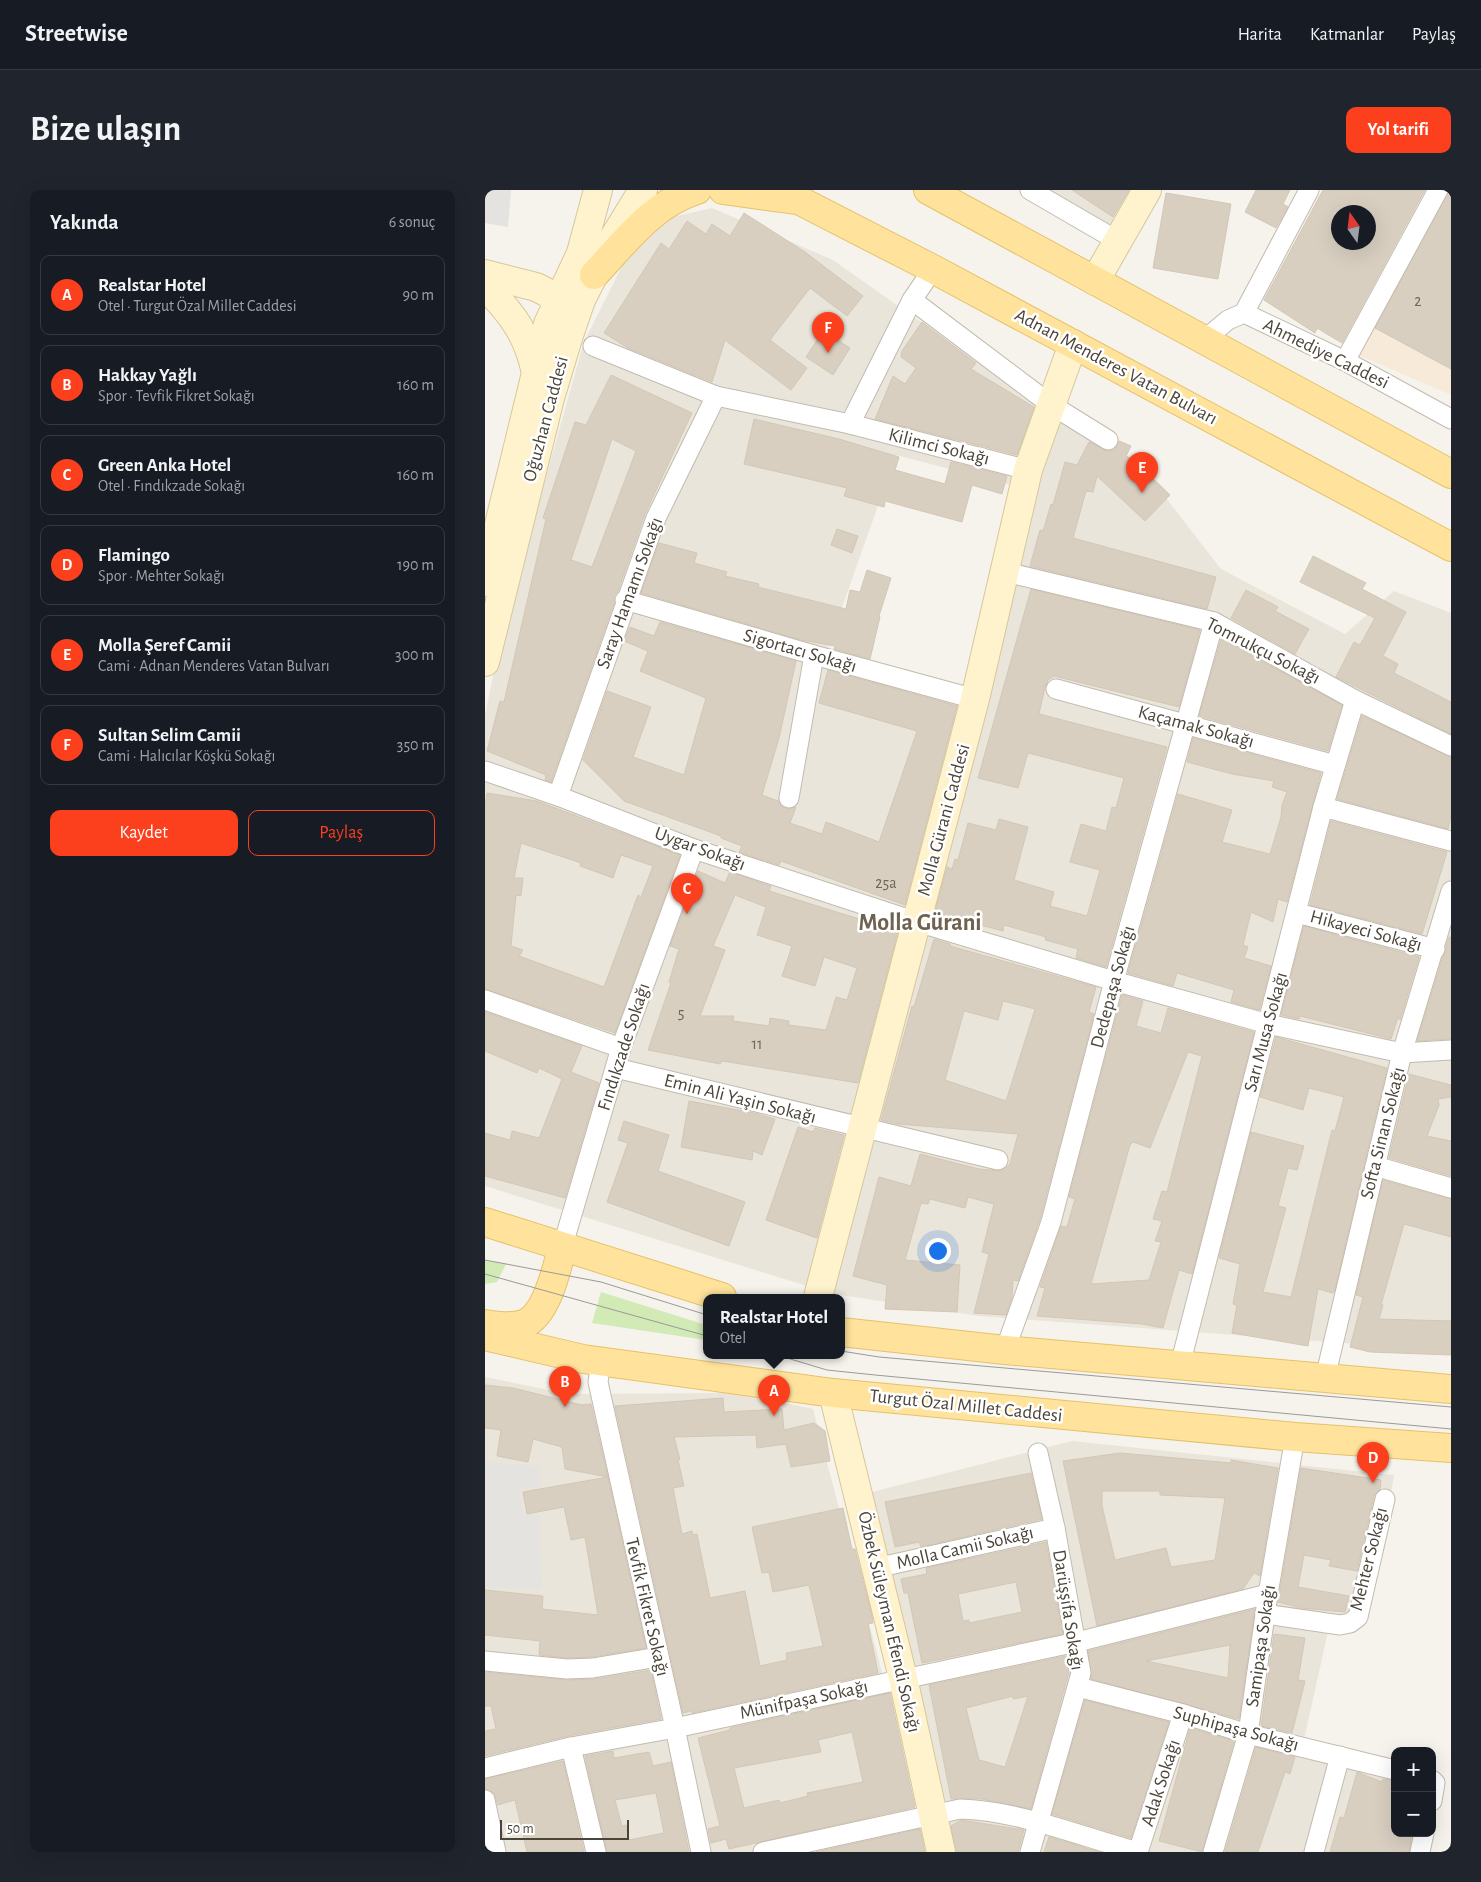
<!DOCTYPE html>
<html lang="tr">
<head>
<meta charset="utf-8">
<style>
	:root { --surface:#171b24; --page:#20242c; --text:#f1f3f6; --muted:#9ea1a6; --line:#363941; --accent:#fc3f1d }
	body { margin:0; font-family:"Alegreya Sans",sans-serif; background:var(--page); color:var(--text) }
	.controls { position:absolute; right:15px; bottom:15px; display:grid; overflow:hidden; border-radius:10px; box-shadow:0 5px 20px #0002 }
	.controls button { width:45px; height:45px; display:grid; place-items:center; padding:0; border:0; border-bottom:1px solid var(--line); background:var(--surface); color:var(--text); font:25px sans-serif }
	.compass { position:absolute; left:846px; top:15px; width:45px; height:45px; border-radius:50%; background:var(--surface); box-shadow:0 5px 20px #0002; rotate:346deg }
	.scale { position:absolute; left:15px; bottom:12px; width:129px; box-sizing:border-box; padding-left:5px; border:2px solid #4b4439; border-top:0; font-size:14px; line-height:18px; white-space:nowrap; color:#4b4439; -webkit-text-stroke:4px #fff; paint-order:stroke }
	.you { position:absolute; left:452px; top:1060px; width:18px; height:18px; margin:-12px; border:4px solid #fff; border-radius:50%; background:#1a73e8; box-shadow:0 0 0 8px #1a73e833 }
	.badge { display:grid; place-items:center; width:32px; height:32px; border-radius:50%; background:var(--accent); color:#fff; font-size:16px; font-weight:700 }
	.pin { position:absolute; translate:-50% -41px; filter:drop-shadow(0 1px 2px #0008) }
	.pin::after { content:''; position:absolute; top:26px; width:18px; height:15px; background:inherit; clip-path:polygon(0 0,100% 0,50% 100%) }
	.popup { position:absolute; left:218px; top:1104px; width:142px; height:65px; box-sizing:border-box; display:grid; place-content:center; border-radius:10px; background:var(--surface); filter:drop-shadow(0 1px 4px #0005); font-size:16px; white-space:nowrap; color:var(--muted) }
	.popup b { font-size:19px; color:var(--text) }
	.popup::after { content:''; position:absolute; left:50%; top:100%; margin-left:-10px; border:10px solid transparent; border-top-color:var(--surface) }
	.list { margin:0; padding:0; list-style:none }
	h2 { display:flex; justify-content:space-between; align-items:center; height:65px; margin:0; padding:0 20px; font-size:21px }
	h2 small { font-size:16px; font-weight:400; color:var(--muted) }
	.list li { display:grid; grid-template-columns:32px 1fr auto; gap:15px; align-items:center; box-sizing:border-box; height:80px; margin:0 10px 10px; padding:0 10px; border:1px solid var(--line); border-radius:10px }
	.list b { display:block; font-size:19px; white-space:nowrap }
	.list p { margin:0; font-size:16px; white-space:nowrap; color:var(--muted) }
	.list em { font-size:16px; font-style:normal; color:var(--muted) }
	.actions { display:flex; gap:10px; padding:15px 20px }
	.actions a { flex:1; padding:11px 0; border:1px solid var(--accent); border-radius:10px; text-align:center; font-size:18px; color:var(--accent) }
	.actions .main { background:var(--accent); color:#fff }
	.map { position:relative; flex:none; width:966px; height:1662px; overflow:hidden; border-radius:10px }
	header { display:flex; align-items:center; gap:30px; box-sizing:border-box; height:70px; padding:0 25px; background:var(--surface); border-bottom:1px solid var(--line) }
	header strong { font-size:24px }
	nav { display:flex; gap:28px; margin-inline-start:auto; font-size:18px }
	.intro { display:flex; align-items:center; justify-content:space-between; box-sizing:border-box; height:120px; padding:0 30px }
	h1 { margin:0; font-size:35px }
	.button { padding:12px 22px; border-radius:10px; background:var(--accent); color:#fff; font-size:18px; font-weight:700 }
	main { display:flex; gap:30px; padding:0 30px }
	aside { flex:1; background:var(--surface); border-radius:10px; box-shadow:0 5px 20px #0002 }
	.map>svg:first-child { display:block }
	.residential { fill:#eae5da }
	.commercial { fill:#f7ead8 }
	.green { fill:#d2eab5 }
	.parking { fill:#e5e3e0 }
	.building { fill:#d8cfc1; stroke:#d3c7b4; fill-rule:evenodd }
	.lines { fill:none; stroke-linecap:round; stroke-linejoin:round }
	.street-casing { stroke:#c2bbae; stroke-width:21 }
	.secondary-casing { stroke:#d6c79b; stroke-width:30 }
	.primary-casing { stroke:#e6c16a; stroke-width:30 }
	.street { stroke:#fff; stroke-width:19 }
	.secondary { stroke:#fff3cd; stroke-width:28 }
	.primary { stroke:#ffe39c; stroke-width:28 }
	.tram { stroke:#9a9a9a; stroke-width:1 }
	.labels { text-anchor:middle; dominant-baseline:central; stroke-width:5; stroke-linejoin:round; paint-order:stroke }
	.number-label { font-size:16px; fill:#6e675b }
	.street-label { font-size:19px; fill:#4b4439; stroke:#fff }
	.district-label { font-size:24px; font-weight:bold; fill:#6e6250; stroke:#fff }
</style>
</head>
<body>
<header>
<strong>Streetwise</strong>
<nav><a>Harita</a><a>Katmanlar</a><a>Paylaş</a></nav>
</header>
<div class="intro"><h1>Bize ulaşın</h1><a class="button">Yol tarifi</a></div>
<main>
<aside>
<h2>Yakında<small>6 sonuç</small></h2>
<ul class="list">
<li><span class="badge">A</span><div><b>Realstar Hotel</b><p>Otel · Turgut Özal Millet Caddesi</p></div><em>90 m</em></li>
<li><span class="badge">B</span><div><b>Hakkay Yağlı</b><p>Spor · Tevfik Fikret Sokağı</p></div><em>160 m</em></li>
<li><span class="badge">C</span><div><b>Green Anka Hotel</b><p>Otel · Fındıkzade Sokağı</p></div><em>160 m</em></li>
<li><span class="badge">D</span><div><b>Flamingo</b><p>Spor · Mehter Sokağı</p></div><em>190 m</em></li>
<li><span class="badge">E</span><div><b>Molla Şeref Camii</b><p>Cami · Adnan Menderes Vatan Bulvarı</p></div><em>300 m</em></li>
<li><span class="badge">F</span><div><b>Sultan Selim Camii</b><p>Cami · Halıcılar Köşkü Sokağı</p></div><em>350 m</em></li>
</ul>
<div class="actions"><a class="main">Kaydet</a><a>Paylaş</a></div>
</aside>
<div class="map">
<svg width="966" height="1662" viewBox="0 0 966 1662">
	<rect width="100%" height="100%" fill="#f6f3ec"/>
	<g class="residential">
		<path d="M563 0H645L625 35Z"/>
		<path d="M227 18 348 70 555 216 534 297 411 265 343 457 481 499 325 1097 0 996V525L17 442 99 152 138 74 183 28Z"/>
		<path d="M570 226 660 281 736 379 860 444 909 401 966 423V1161L493 1126 343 1103Z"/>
		<path d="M0 1187 83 1204 254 1203 328 1219 412 1540 440 1662H0Z"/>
		<path d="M587 1251 909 1285 902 1327 876 1431 844 1437 819 1550 910 1574V1643H947L942 1662H467L383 1303Z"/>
	</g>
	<path class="commercial" d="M963 3 966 5V205L873 165Z"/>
	<g class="green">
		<path d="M0 1070 21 1074 12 1092 0 1094Z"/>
		<path d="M116 1102 221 1135V1150L107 1133Z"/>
	</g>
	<g class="parking">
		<path d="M0 0H26L23 37 0 33Z"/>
		<path d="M0 1272 54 1276 55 1298H36L37 1325H55L56 1399 0 1397Z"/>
	</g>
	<g class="building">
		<path d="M587 0H644L628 27Z"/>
		<path d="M771 0H805L798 14 803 17 791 38 760 22Z"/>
		<path d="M838 0H940L857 153 832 138 830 143 779 110ZM854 22H884V52H854Z"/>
		<path d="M964 0H966V179L890 138Z"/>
		<path d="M681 3 746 14 733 89 668 78Z"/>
		<path d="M259 23 320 62 378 106 362 126 325 98 285 150 322 178 306 200 240 150 227 192 143 158 119 143 176 53 184 59 202 31 221 44 227 34 245 46Z"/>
		<path d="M437 132 491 173 486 179 549 217 532 265 390 229 408 186 420 194 431 178 416 167 417 161Z"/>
		<path d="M338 141 365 158 348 185 321 167Z"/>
		<path d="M126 185 207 223 160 324 133 401 129 406V413L66 592 60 590 61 585 2 561 15 511 19 512 61 329 58 328 90 232 101 235ZM127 249 151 261 107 377 86 370Z"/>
		<path d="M269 229 354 249 414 267 410 280 460 294 466 272 522 286 517 304 487 295 477 332 400 311 399 317 359 306 362 298 259 274Z"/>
		<path d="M634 251 646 256 641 266 650 271 685 305 660 331 612 286 608 302 601 301 588 348 731 387 722 419 545 376 555 340 558 341 566 314 568 315 580 272 592 275 604 252 623 261 629 260Z"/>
		<path d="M352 339 373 346 367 363 346 355Z"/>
		<path d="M174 353 212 363 209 373 242 382 240 386 274 394 273 397 361 419 365 400 375 402 382 380 406 388 394 426 395 427 385 469 349 459 350 456 316 450 156 403Z"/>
		<path d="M828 366 881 393 877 399 921 422 898 466 913 474 909 483 966 512V544L851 487 869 452 875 455 890 428 815 392Z"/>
		<path d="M546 399 715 440 694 517 569 486 563 490 560 497 554 524 682 557 621 777 591 768 593 759 560 750 561 747 519 735 518 741 473 729 472 732 449 725 462 677 467 679 470 669 473 670 483 633 511 640 514 629 543 637 529 690 569 702 565 716 602 726 615 680 585 672 596 634 621 641 627 617 631 618 639 588 543 563 533 598 493 588Z"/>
		<path d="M761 400 793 417 790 421 824 439 810 464 746 428Z"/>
		<path d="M175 432 311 471 294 548 277 605 293 611 296 616 302 619 311 617 305 633 337 644 341 632 394 652 432 541 334 513 343 480 472 516 420 715 296 671 294 675 254 662 257 656 236 648V646L139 611 98 570 122 501 166 517 148 567 199 585 221 508 155 481 163 461 139 451 145 437 169 446Z"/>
		<path d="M736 449 857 515 843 561 714 526Z"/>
		<path d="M877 526 966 567V627L963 639 852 609Z"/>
		<path d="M708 548 836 583 802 712 793 709 788 732 766 722 758 755 763 757 759 768 786 776 774 820 746 812 749 800 692 783 688 796 643 783 693 604 747 620 737 652 785 664 796 627 797 615 802 602 787 597 789 591 747 584 702 572Z"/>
		<path d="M2 603 52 611 195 665 130 843 0 799V616ZM36 653 96 673 95 676 128 688 136 665 168 676 156 707 153 705 119 797 34 766 38 760 26 756 31 705 36 706 38 688H29Z"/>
		<path d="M846 631 962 662 937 744 825 715Z"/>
		<path d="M213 681 240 693 245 682 286 696 284 701 413 741 373 893 237 871 235 874 163 860 186 793 184 792 194 759 185 756ZM250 705 281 717 272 745 307 756 297 786 330 796 339 767 372 778 362 810 351 807 341 840 304 835V831L285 828 284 836 248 831 249 826H215L240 760 228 756Z"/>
		<path d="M819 736 934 767 915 830 913 827 906 849 815 826 814 829 796 825Z"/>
		<path d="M964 747H966V849L932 851Z"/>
		<path d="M449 749 465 754V756L611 797 604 822 609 824 555 1029 533 1091 528 1090 527 1107 521 1125 489 1123 504 1064 497 1062 509 1014 483 1007 480 1018 445 1009 443 1014 436 1013 420 1070 475 1075 472 1122 400 1119 402 1095 368 1086 394 987 426 996 435 964 494 979 517 981 525 974 533 944 413 934 396 930 427 816 429 817ZM518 811 550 819 521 911 460 890 479 821 513 830Z"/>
		<path d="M637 805 658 811 651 836 676 843 683 818 769 842 707 1084 694 1080 678 1138 657 1134 552 1126 560 1098 555 1097 576 1036 582 1037 590 1009 584 1007ZM703 862 717 866 682 1002 677 1001 668 1029 677 1031 670 1051 676 1052 664 1090 606 1094 645 955 648 952 665 958Z"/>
		<path d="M0 822 97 856 86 882 114 893 80 1008 0 986V943L25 950 27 941 54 948 77 889 54 878 52 883 0 861Z"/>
		<path d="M791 847 902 878 850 1099 848 1103 833 1099 823 1156 747 1143 752 1115 748 1114 755 1074 734 1068 766 942 819 956 812 980 803 978 793 1016 801 1018 778 1102 806 1107 847 940 850 941 859 907 824 898 818 920 775 907Z"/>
		<path d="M924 884 966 895V907L953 909 954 915 942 946 966 951V986L904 968Z"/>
		<path d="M204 911 269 923 290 929 277 965 268 961 267 970 196 957Z"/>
		<path d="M139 931 184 945 173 981 260 1012 244 1056 122 1012 143 953 133 950Z"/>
		<path d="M313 937 328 942 330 938 359 945 332 1048 281 1030Z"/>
		<path d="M898 990 966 1009V1047L919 1034 896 1115H898L894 1129 966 1131V1165L885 1162 865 1157 878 1107 871 1105Z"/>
		<path d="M0 1195 28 1198 97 1215 106 1214 123 1287 80 1279 77 1257 48 1249 43 1272 12 1266 16 1240 0 1238Z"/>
		<path d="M238 1208 239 1222 297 1219 299 1240 329 1233 340 1241 345 1271 306 1277 301 1254 272 1258 271 1245 189 1247 195 1269 193 1270 199 1296 188 1298 197 1344 207 1341 208 1345 212 1344 225 1408 260 1401 275 1476 302 1470 301 1463 338 1456 324 1395 288 1402 284 1382 277 1383 267 1337 358 1318 367 1359H370L387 1426 388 1433 383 1434 393 1483 207 1523 206 1521 198 1523 130 1216Z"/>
		<path d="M635 1263 746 1273V1270L793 1278 775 1386 769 1383 758 1399 612 1436 578 1271ZM617 1301H675V1305L740 1308 730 1370 686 1377 681 1358 630 1370 617 1316Z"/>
		<path d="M816 1278 896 1290 895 1299 889 1306 872 1381 844 1376 846 1370 819 1365 813 1397 864 1406 860 1422 816 1418 793 1412Z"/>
		<path d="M546 1283 557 1329 436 1357 434 1352 410 1357 400 1312Z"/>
		<path d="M123 1287 161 1458 107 1467 82 1468 54 1465 55 1451 0 1445V1400L58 1406 57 1419 113 1425 100 1347 86 1350 79 1317 42 1324 38 1302Z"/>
		<path d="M561 1352 578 1444 437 1473 423 1403H419L416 1389 442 1384 441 1378ZM531 1392 537 1422 484 1433V1430L478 1431 473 1404Z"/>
		<path d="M770 1419 754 1529 606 1489 603 1461ZM745 1455 743 1488 661 1471Z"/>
		<path d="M789 1444 820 1448 813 1490 820 1491 807 1543 776 1536Z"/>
		<path d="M581 1466 584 1482 546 1619 497 1609H466L444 1495ZM528 1506V1509L543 1506 520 1577 494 1570 481 1518Z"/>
		<path d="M166 1480 176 1529 83 1546 0 1566V1541L11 1539 6 1516H0V1482L82 1490 110 1489Z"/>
		<path d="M405 1503 430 1617 244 1659 241 1649 226 1653 223 1639 235 1636 213 1548 245 1540V1538ZM367 1542 378 1592 322 1603 323 1606 295 1613 294 1610 259 1618 249 1578 336 1562 333 1550Z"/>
		<path d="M600 1510 684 1532 646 1648 567 1624Z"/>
		<path d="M705 1538 749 1551 717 1662 674 1651Z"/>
		<path d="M771 1557 810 1567 805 1584 800 1582 773 1662H740Z"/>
		<path d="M128 1561 129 1568 164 1562 168 1576 186 1572 204 1662H122L100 1566ZM171 1603 179 1643 144 1650 141 1635 137 1636 130 1610Z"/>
		<path d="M78 1571 99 1662H42L30 1610 13 1615 9 1603 0 1599V1589Z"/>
		<path d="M872 1582 897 1592 898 1589 910 1591V1643H927L924 1662H845L855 1627 859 1628Z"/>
		<path d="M476 1630 539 1640 533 1662H471L466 1636Z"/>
		<path d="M435 1639 440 1662H331Z"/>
		<path d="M564 1647 614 1662H559Z"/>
	</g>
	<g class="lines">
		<defs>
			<g id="street">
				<path d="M545 0 633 51"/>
				<path d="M427 110 565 214 623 250"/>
				<path d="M759 123 824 0"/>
				<path d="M719 150 743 130 759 123 860 171 966 229"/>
				<path d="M108 156 231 206 365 234 427 110 448 79"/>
				<path d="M860 171 953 0"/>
				<path d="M365 234 543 280"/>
				<path d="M521 382 729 432 870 510 966 556"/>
				<path d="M140 410 329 465 490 509"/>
				<path d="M571 499 850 575"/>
				<path d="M0 581 73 606 209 659 432 732 629 791 783 834 917 863 966 860"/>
				<path d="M73 606 171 328 231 206"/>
				<path d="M304 608 329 465"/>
				<path d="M838 617 966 651"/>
				<path d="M812 723 950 759"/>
				<path d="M0 810 136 858"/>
				<path d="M131 878 513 970"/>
				<path d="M890 976 966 998"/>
				<path d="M77 1058 136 858 209 659"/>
				<path d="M520 1160 566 1032 629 791 729 432"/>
				<path d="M116 1171 113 1192 190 1538 216 1662"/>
				<path d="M695 1175 838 617 870 510"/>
				<path d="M840 1188 917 863 966 701"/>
				<path d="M391 1378 570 1338"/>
				<path d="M780 1424 855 1435 865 1433 873 1427 900 1309"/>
				<path d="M0 1471 82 1479 108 1478 173 1467"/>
				<path d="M593 1497 698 1524 763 1544 910 1580"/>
				<path d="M86 1557 111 1662"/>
				<path d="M0 1578 86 1557 190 1538 592 1452 783 1404"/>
				<path d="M947 1590 950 1593 947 1611"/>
				<path d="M0 1610 11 1662"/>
				<path d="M278 1662 475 1619C531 1620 598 1647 653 1662"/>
				<path d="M545 1662 596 1483 570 1338 553 1263"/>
				<path d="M653 1662 698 1524"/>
				<path d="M728 1662 763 1544 783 1404 810 1247"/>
				<path d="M829 1662 855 1566"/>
				<path d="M935 1662 939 1643"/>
			</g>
			<g id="secondary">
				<path d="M0 84 51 97 63 103 72 112 87 117"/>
				<path d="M610 91 662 0"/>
				<path d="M2 98C28 125 43 145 51 183"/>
				<path d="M0 392 63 134 96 63 113 0"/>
				<path d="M0 472 65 208 84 145 96 110 120 62 158 0"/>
				<path d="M333 1107 490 509 543 280 588 154"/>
				<path d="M348 1203 418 1488 456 1662"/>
			</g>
			<g id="primary">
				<path d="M238 0 311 10"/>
				<path d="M294 0 448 79 966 357"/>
				<path d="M443 0 966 284"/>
				<path d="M109 85C140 52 167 14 212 0"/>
				<path d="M0 1032 237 1107"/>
				<path d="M0 1134C12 1136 27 1138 39 1134 62 1125 72 1078 77 1058"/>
				<path d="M356 1142 520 1160 966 1199"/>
				<path d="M0 1146 98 1169 348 1203 810 1247 966 1258"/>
			</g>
		</defs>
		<use href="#street" class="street-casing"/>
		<use href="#secondary" class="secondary-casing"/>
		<use href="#primary" class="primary-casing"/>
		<use href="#street" class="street"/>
		<use href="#secondary" class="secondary"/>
		<use href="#primary" class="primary"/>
		<g class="tram">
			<path d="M0 1070 116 1092 222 1125"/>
			<path d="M0 1084 222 1146"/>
			<path d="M356 1161 394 1167 966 1217"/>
			<path d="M292 1165 342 1180 390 1185 966 1239"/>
		</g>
	</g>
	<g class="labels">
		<g class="number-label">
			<text x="933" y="111">2</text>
			<text x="401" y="693">25a</text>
			<text x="196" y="823">5</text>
			<text x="272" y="854">11</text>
		</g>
		<g class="street-label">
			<text transform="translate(841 164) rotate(26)">Ahmediye Caddesi</text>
			<text transform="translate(631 177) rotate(28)">Adnan Menderes Vatan Bulvarı</text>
			<text transform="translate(61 229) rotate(-75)">Oğuzhan Caddesi</text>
			<text transform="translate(454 257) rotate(14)">Kilimci Sokağı</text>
			<text transform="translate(145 403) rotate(-70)">Saray Hamamı Sokağı</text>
			<text transform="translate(315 461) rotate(16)">Sigortacı Sokağı</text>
			<text transform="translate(778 461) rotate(27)">Tomrukçu Sokağı</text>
			<text transform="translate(711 537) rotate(15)">Kaçamak Sokağı</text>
			<text transform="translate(459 630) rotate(-75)">Molla Gürani Caddesi</text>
			<text transform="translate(215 659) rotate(20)">Uygar Sokağı</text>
			<text transform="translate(881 741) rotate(15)">Hikayeci Sokağı</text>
			<text transform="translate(628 797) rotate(-75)">Dedepaşa Sokağı</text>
			<text transform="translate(781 842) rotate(-75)">Sarı Musa Sokağı</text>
			<text transform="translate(139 857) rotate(-72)">Fındıkzade Sokağı</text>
			<text transform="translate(255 909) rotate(14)">Emin Ali Yaşin Sokağı</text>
			<text transform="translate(898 943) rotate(-76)">Softa Sinan Sokağı</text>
			<text transform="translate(481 1216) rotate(6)">Turgut Özal Millet Caddesi</text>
			<text transform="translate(480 1358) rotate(-13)">Molla Camii Sokağı</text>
			<text transform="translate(884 1369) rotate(-76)">Mehter Sokağı</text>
			<text transform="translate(162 1417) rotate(77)">Tevfik Fikret Sokağı</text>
			<text transform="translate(583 1420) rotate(81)">Darüşşifa Sokağı</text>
			<text transform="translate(404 1432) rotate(77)">Özbek Süleyman Efendi Sokağı</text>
			<text transform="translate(776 1456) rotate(-82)">Samipaşa Sokağı</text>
			<text transform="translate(319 1510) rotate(-12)">Münifpaşa Sokağı</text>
			<text transform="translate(751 1539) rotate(15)">Suphipaşa Sokağı</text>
			<text transform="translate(676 1593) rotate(-72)">Adak Sokağı</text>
		</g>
		<g class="district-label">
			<text x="435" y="733">Molla Gürani</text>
		</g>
	</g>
</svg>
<div class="controls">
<button>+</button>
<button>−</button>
</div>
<svg class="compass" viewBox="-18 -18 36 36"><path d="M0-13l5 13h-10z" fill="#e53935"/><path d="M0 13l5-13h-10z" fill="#9ea1a6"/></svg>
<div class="scale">50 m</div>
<div class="you"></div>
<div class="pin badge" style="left:289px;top:1226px">A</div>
<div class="popup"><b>Realstar Hotel</b>Otel</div>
<div class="pin badge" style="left:80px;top:1217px">B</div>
<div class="pin badge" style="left:202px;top:724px">C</div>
<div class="pin badge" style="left:888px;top:1293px">D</div>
<div class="pin badge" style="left:657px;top:303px">E</div>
<div class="pin badge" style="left:343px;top:163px">F</div>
</div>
</main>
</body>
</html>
